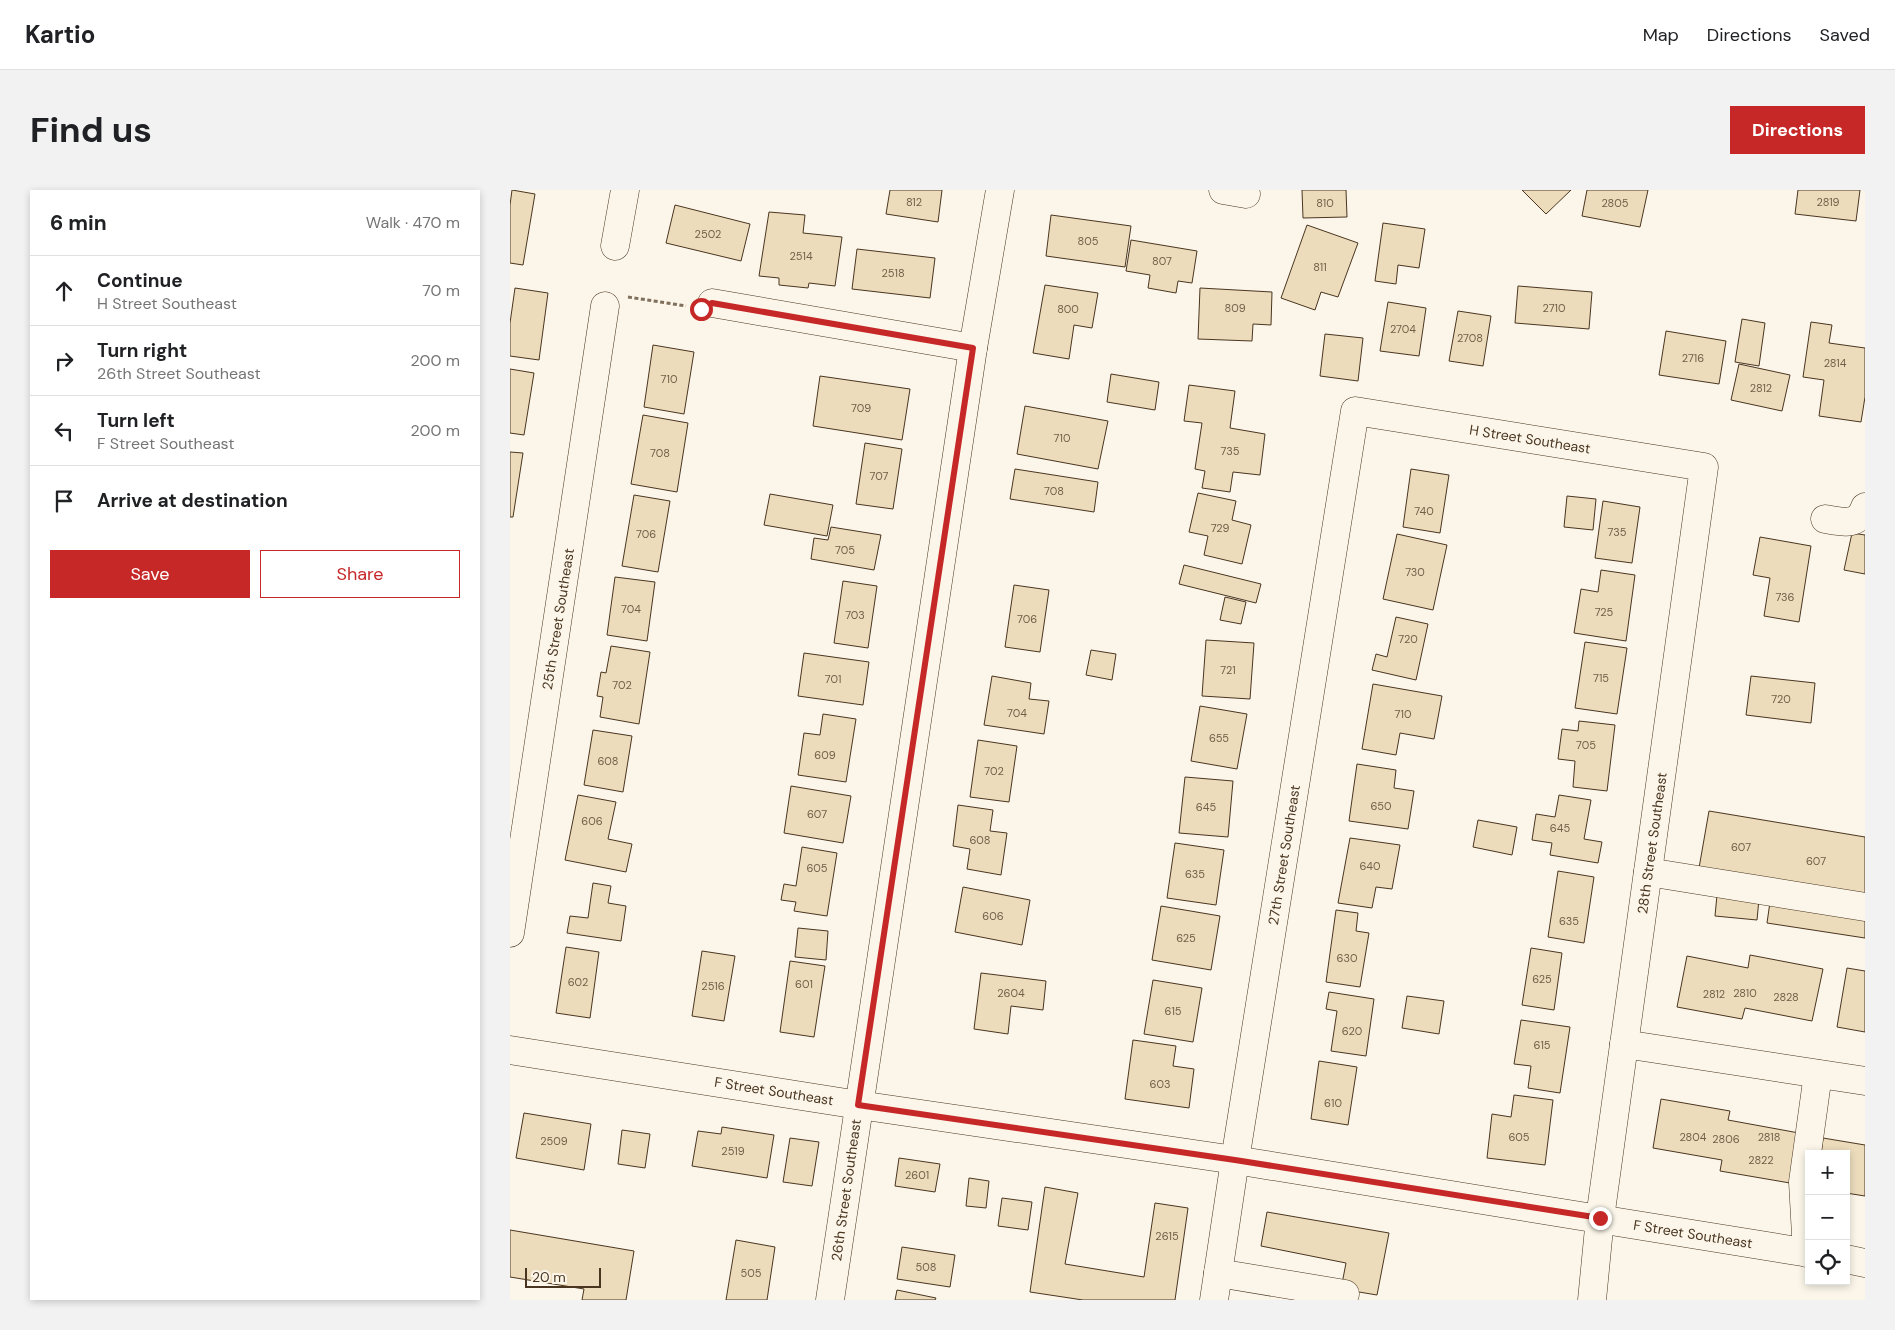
<!DOCTYPE html>
<html lang="en">
<head>
<meta charset="utf-8">
<style>
	:root { --surface:#fff; --page:#f2f2f2; --text:#202124; --muted:#757577; --line:#e0e0e0; --accent:#c62828 }
	body { margin:0; font-family:"DM Sans",sans-serif; background:var(--page); color:var(--text) }
	.controls { position:absolute; right:15px; bottom:15px; display:grid; overflow:hidden; border-radius:0px; box-shadow:0 2px 8px #0003 }
	.controls button { width:45px; height:45px; display:grid; place-items:center; padding:0; border:0; border-bottom:1px solid var(--line); background:var(--surface); color:var(--text); font:25px sans-serif }
	.scale { position:absolute; left:15px; bottom:12px; width:76px; box-sizing:border-box; padding-left:5px; border:2px solid #4a3520; border-top:0; font-size:14px; line-height:18px; white-space:nowrap; color:#4a3520; -webkit-text-stroke:4px #fbf6e9; paint-order:stroke }
	.stop { position:absolute; width:15px; height:15px; margin:-11px; border:4px solid #c62828; border-radius:50%; background:#fff }
	.stop.end { background:#c62828; border-color:#fff; box-shadow:0 1px 5px #0008 }
	.list { margin:0; padding:0; list-style:none }
	h2 { display:flex; justify-content:space-between; align-items:center; height:65px; margin:0; padding:0 20px; font-size:21px }
	h2 small { font-size:16px; font-weight:400; color:var(--muted) }
	.list li { display:grid; grid-template-columns:32px 1fr auto; gap:15px; align-items:center; box-sizing:border-box; height:70px; padding:0 20px; border-top:1px solid var(--line) }
	.list b { display:block; font-size:19px; white-space:nowrap }
	.list p { margin:0; font-size:16px; white-space:nowrap; color:var(--muted) }
	.list em { font-size:16px; font-style:normal; color:var(--muted) }
	.actions { display:flex; gap:10px; padding:15px 20px }
	.actions a { flex:1; padding:11px 0; border:1px solid var(--accent); border-radius:0px; text-align:center; font-size:18px; color:var(--accent) }
	.actions .main { background:var(--accent); color:#fff }
	.icon { flex:none; width:28px; height:28px; fill:none; stroke:currentColor; stroke-width:2; stroke-linecap:round; stroke-linejoin:round }
	.map { position:relative; flex:none; width:1355px; height:1110px; overflow:hidden; border-radius:0px }
	header { display:flex; align-items:center; gap:30px; box-sizing:border-box; height:70px; padding:0 25px; background:var(--surface); border-bottom:1px solid var(--line) }
	header strong { font-size:24px }
	nav { display:flex; gap:28px; margin-inline-start:auto; font-size:18px }
	.intro { display:flex; align-items:center; justify-content:space-between; box-sizing:border-box; height:120px; padding:0 30px }
	h1 { margin:0; font-size:35px }
	.button { padding:12px 22px; border-radius:0px; background:var(--accent); color:#fff; font-size:18px; font-weight:700 }
	main { display:flex; gap:30px; padding:0 30px }
	aside { flex:1; background:var(--surface); border-radius:0px; box-shadow:0 2px 8px #0003 }
	.map>svg:first-child { display:block }
	.building { fill:#ecdcbc; stroke:#4a3520 }
	.lines { fill:none; stroke-linecap:round; stroke-linejoin:round }
	.minor-casing { stroke:#4a3520; stroke-width:29 }
	.path { stroke:#7f6f5c; stroke-width:3; stroke-dasharray:4 2.5; stroke-linecap:butt }
	.minor { stroke:#fbf6e9; stroke-width:28 }
	.route { stroke:#c62828; stroke-width:6 }
	.labels { text-anchor:middle; dominant-baseline:central; stroke-width:4; stroke-linejoin:round; paint-order:stroke }
	.number-label { font-size:11px; fill:#725f47 }
	.street-label { font-size:14px; fill:#4a3520; stroke:#fbf6e9 }
</style>
</head>
<body>
<header>
<strong>Kartio</strong>
<nav><a>Map</a><a>Directions</a><a>Saved</a></nav>
</header>
<div class="intro"><h1>Find us</h1><a class="button">Directions</a></div>
<main>
<aside>
<h2>6 min<small>Walk · 470 m</small></h2>
<ul class="list">
<li><svg class="icon" aria-label="ahead" viewBox="0 0 24 24"><path d="M12 20V5M6 11l6-6 6 6"/></svg><div><b>Continue</b><p>H Street Southeast</p></div><em>70 m</em></li>
<li><svg class="icon" aria-label="right" viewBox="0 0 24 24"><path d="M7 20v-9h11M14 6l5 5-5 5"/></svg><div><b>Turn right</b><p>26th Street Southeast</p></div><em>200 m</em></li>
<li><svg class="icon" aria-label="left" viewBox="0 0 24 24"><path d="M17 20v-9H6M10 6l-5 5 5 5"/></svg><div><b>Turn left</b><p>F Street Southeast</p></div><em>200 m</em></li>
<li><svg class="icon" aria-label="arrive" viewBox="0 0 24 24"><path d="M6 21V4h12l-3 4 3 4H6"/></svg><div><b>Arrive at destination</b></div></li>
</ul>
<div class="actions"><a class="main">Save</a><a>Share</a></div>
</aside>
<div class="map">
<svg width="1355" height="1110" viewBox="0 0 1355 1110">
	<rect width="100%" height="100%" fill="#fbf6e9"/>
	<g class="building">
		<path d="M2 0 25 4 13 75 0 73V15Z"/>
		<path d="M380 0H432L428 32 376 24Z"/>
		<path d="M792 0H836L837 27 793 28Z"/>
		<path d="M1012 0H1061L1036 24Z"/>
		<path d="M1077 0H1138L1130 37 1072 26Z"/>
		<path d="M1288 0H1350L1346 31 1285 24Z"/>
		<path d="M165 15 240 34 231 71 156 53Z"/>
		<path d="M259 22 295 25 293 43 332 47 325 96 299 93 298 98 269 95V88L249 86Z"/>
		<path d="M541 25 621 36 615 77 536 66Z"/>
		<path d="M873 33 915 39 909 78 888 75 886 94 865 91Z"/>
		<path d="M797 35 848 53 828 107 811 102 805 120 771 108Z"/>
		<path d="M621 50 687 61 682 93 668 91 666 103 638 98 640 85 616 81Z"/>
		<path d="M347 59 425 68 420 108 342 99Z"/>
		<path d="M535 95 588 103 582 138 564 135 559 169 523 163Z"/>
		<path d="M1008 96 1082 102 1079 139 1005 133Z"/>
		<path d="M5 98 38 103 29 170 0 166V133Z"/>
		<path d="M690 98 762 102 761 135 743 134 742 151 688 149Z"/>
		<path d="M878 112 916 118 909 166 870 161Z"/>
		<path d="M948 121 981 126 973 176 939 171Z"/>
		<path d="M1232 129 1255 133 1249 176 1225 172Z"/>
		<path d="M1301 132 1322 135 1319 153 1355 158V207L1351 232 1309 226 1314 190 1293 187Z"/>
		<path d="M1156 141 1216 151 1209 194 1149 185Z"/>
		<path d="M815 144 853 148 848 191 810 186Z"/>
		<path d="M143 155 184 162 174 224 134 217Z"/>
		<path d="M1229 174 1280 185 1272 221 1221 210Z"/>
		<path d="M0 179 24 183 14 245 0 243Z"/>
		<path d="M601 184 649 192 645 220 597 212Z"/>
		<path d="M310 186 400 199 392 250 303 236Z"/>
		<path d="M679 195 725 201 720 238 755 244 750 285 723 282 720 302 692 298 695 281 685 279 692 233 674 231Z"/>
		<path d="M515 216 598 231 588 279 507 264Z"/>
		<path d="M133 225 178 233 167 302 121 294Z"/>
		<path d="M355 253 392 259 383 319 346 314Z"/>
		<path d="M0 262 13 263 3 327H0Z"/>
		<path d="M505 279 588 292 584 322 500 309Z"/>
		<path d="M901 279 939 285 930 343 893 337Z"/>
		<path d="M688 303 726 311 722 330 741 335 732 374 694 365 698 346 679 342Z"/>
		<path d="M260 304 323 315 317 346 254 335Z"/>
		<path d="M124 305 160 311 148 382 112 376Z"/>
		<path d="M1057 306 1086 309 1083 340 1054 337Z"/>
		<path d="M1093 311 1130 317 1122 373 1085 368Z"/>
		<path d="M321 337 371 345 364 380 301 369 304 348 318 350Z"/>
		<path d="M1342 343 1355 345V384L1334 380Z"/>
		<path d="M887 344 937 355 923 420 873 409Z"/>
		<path d="M1250 347 1301 356 1289 432 1254 426 1260 388 1243 385Z"/>
		<path d="M674 375 751 394 746 413 669 394Z"/>
		<path d="M1091 380 1125 385 1116 451 1064 443 1071 399 1088 402Z"/>
		<path d="M105 387 145 392 137 451 97 445Z"/>
		<path d="M333 391 367 396 358 458 324 453Z"/>
		<path d="M504 395 539 400 530 462 495 457Z"/>
		<path d="M715 407 736 412 731 434 710 430Z"/>
		<path d="M886 427 918 434 906 490 862 480 866 464 877 467Z"/>
		<path d="M696 450 744 453 740 509 692 506Z"/>
		<path d="M1075 452 1117 458 1107 524 1065 518Z"/>
		<path d="M101 456 140 462 129 534 90 527 93 507 87 506 91 482 96 483Z"/>
		<path d="M581 460 606 464 602 490 576 485Z"/>
		<path d="M294 463 359 472 353 515 288 506Z"/>
		<path d="M482 486 521 493 519 509 539 511 534 544 474 535Z"/>
		<path d="M1241 486 1305 493 1301 533 1236 525Z"/>
		<path d="M863 494 932 506 924 549 890 543 886 565 852 559Z"/>
		<path d="M690 516 737 524 727 579 681 571Z"/>
		<path d="M313 524 346 529 336 592 288 585 294 543 310 545Z"/>
		<path d="M1069 531 1105 535 1097 601 1063 597 1065 571 1048 569 1052 539 1068 541Z"/>
		<path d="M83 540 122 546 113 602 74 595Z"/>
		<path d="M468 550 507 556 499 612 460 607Z"/>
		<path d="M847 574 886 580 884 598 904 601 898 639 839 631Z"/>
		<path d="M675 587 723 591 718 647 669 643Z"/>
		<path d="M281 596 341 606 333 653 274 643Z"/>
		<path d="M68 605 106 612 98 649 122 654 116 682 55 670Z"/>
		<path d="M1049 605 1081 610 1074 649 1092 652 1088 673 1040 665 1042 653 1022 650 1026 624 1045 627Z"/>
		<path d="M448 615 483 620 480 641 497 643 491 685 457 679 460 659 443 656Z"/>
		<path d="M1199 621 1355 647V706L1189 678Z"/>
		<path d="M968 630 1007 637 1002 665 963 657Z"/>
		<path d="M840 648 890 655 882 699 866 697 862 718 828 713Z"/>
		<path d="M665 653 714 660 706 715 657 708Z"/>
		<path d="M292 657 327 663 317 726 284 721 286 712 271 710 274 694 286 696Z"/>
		<path d="M1048 681 1084 687 1074 753 1038 747Z"/>
		<path d="M83 693 101 696 98 713 116 716 111 751 57 743 60 726 78 728Z"/>
		<path d="M453 697 520 710 512 755 445 742Z"/>
		<path d="M1207 705 1249 709 1247 730 1205 726Z"/>
		<path d="M1260 712 1355 726V748L1257 733Z"/>
		<path d="M651 716 710 726 701 780 642 770Z"/>
		<path d="M826 720 848 723 846 741 859 743 850 797 816 792Z"/>
		<path d="M288 738 318 741 316 770 285 767Z"/>
		<path d="M56 757 89 762 80 828 46 823Z"/>
		<path d="M1021 758 1052 763 1044 820 1012 815Z"/>
		<path d="M192 761 225 766 214 831 182 826Z"/>
		<path d="M1240 765 1313 779 1302 831 1235 818 1232 829 1167 817 1177 766 1238 778Z"/>
		<path d="M280 771 315 776 304 847 270 842Z"/>
		<path d="M1337 778 1355 781V842L1327 837Z"/>
		<path d="M471 783 536 791 533 820 501 816 498 844 464 839Z"/>
		<path d="M643 790 692 798 683 852 634 844Z"/>
		<path d="M819 802 864 809 856 866 821 861 827 821 816 819Z"/>
		<path d="M897 806 934 811 929 844 892 838Z"/>
		<path d="M1011 830 1060 837 1050 903 1018 898 1021 876 1004 874Z"/>
		<path d="M623 850 666 856 663 876 684 879 679 918 615 909Z"/>
		<path d="M809 871 847 877 838 935 801 929Z"/>
		<path d="M1004 905 1043 910 1035 975 977 968 982 924 1001 927Z"/>
		<path d="M1151 909 1220 921 1218 930 1289 943 1280 993 1210 981 1212 970 1143 958Z"/>
		<path d="M14 923 81 934 74 980 6 968Z"/>
		<path d="M212 937 264 945 257 988 182 976 188 941 211 944Z"/>
		<path d="M112 940 140 944 135 978 108 974Z"/>
		<path d="M280 948 309 952 302 996 273 992Z"/>
		<path d="M1313 948 1355 955V1006L1336 1003V964H1311Z"/>
		<path d="M389 968 430 974 425 1002 385 996Z"/>
		<path d="M459 988 479 991 476 1018 456 1016Z"/>
		<path d="M535 997 568 1003 555 1074 634 1087 645 1013 678 1018 665 1110H573L520 1102Z"/>
		<path d="M492 1008 522 1012 518 1040 488 1036Z"/>
		<path d="M757 1022 879 1043 867 1105 831 1099 836 1073 751 1056Z"/>
		<path d="M0 1040 124 1061 116 1110H72L74 1099 0 1087Z"/>
		<path d="M226 1050 265 1057 257 1110H216Z"/>
		<path d="M392 1057 445 1065 440 1097 387 1089Z"/>
		<path d="M387 1100 426 1108 425 1110H385Z"/>
	</g>
	<g class="lines">
		<defs>
			<g id="minor">
				<path d="M713 0 736 4"/>
				<path d="M105 56 115 0"/>
				<path d="M202 113 463 158"/>
				<path d="M1315 329C1332 332 1348 337 1355 317"/>
				<path d="M1138 682 1355 717"/>
				<path d="M0 743 95 116"/>
				<path d="M1114 854 1355 891"/>
				<path d="M0 860 349 915 725 970 1299 1063"/>
				<path d="M1297 1063 1293 992 1308 884"/>
				<path d="M1336 1069 1355 1073"/>
				<path d="M708 1083 835 1104"/>
				<path d="M320 1110 463 158 490 0"/>
				<path d="M704 1110 725 970 845 221 1194 277 1090 1028 1082 1110"/>
			</g>
		</defs>
		<use href="#minor" class="minor-casing"/>
		<path class="path" d="M118 107 176 116"/>
		<use href="#minor" class="minor"/>
	</g>
	<g class="lines">
		<path class="route" d="M191 119 202 113 463 158 348 915 725 970 1090 1028"/>
	</g>
	<g class="labels">
		<g class="number-label">
			<text x="404" y="12">812</text>
			<text x="1318" y="12">2819</text>
			<text x="815" y="13">810</text>
			<text x="1105" y="13">2805</text>
			<text x="198" y="44">2502</text>
			<text x="578" y="51">805</text>
			<text x="291" y="66">2514</text>
			<text x="652" y="71">807</text>
			<text x="810" y="77">811</text>
			<text x="383" y="83">2518</text>
			<text x="725" y="118">809</text>
			<text x="1044" y="118">2710</text>
			<text x="558" y="119">800</text>
			<text x="893" y="139">2704</text>
			<text x="960" y="148">2708</text>
			<text x="1183" y="168">2716</text>
			<text x="1325" y="173">2814</text>
			<text x="159" y="189">710</text>
			<text x="1251" y="198">2812</text>
			<text x="351" y="218">709</text>
			<text x="552" y="248">710</text>
			<text x="720" y="261">735</text>
			<text x="150" y="263">708</text>
			<text x="369" y="286">707</text>
			<text x="544" y="301">708</text>
			<text x="914" y="321">740</text>
			<text x="710" y="338">729</text>
			<text x="1107" y="342">735</text>
			<text x="136" y="344">706</text>
			<text x="335" y="360">705</text>
			<text x="905" y="382">730</text>
			<text x="1275" y="407">736</text>
			<text x="121" y="419">704</text>
			<text x="1094" y="422">725</text>
			<text x="345" y="425">703</text>
			<text x="517" y="429">706</text>
			<text x="898" y="449">720</text>
			<text x="718" y="480">721</text>
			<text x="1091" y="488">715</text>
			<text x="323" y="489">701</text>
			<text x="112" y="495">702</text>
			<text x="1271" y="509">720</text>
			<text x="507" y="523">704</text>
			<text x="893" y="524">710</text>
			<text x="709" y="548">655</text>
			<text x="1076" y="555">705</text>
			<text x="315" y="565">609</text>
			<text x="98" y="571">608</text>
			<text x="484" y="581">702</text>
			<text x="871" y="616">650</text>
			<text x="696" y="617">645</text>
			<text x="307" y="624">607</text>
			<text x="82" y="631">606</text>
			<text x="1050" y="638">645</text>
			<text x="470" y="650">608</text>
			<text x="1231" y="657">607</text>
			<text x="1306" y="671">607</text>
			<text x="860" y="676">640</text>
			<text x="307" y="678">605</text>
			<text x="685" y="684">635</text>
			<text x="483" y="726">606</text>
			<text x="1059" y="731">635</text>
			<text x="676" y="748">625</text>
			<text x="837" y="768">630</text>
			<text x="1032" y="789">625</text>
			<text x="68" y="792">602</text>
			<text x="294" y="794">601</text>
			<text x="203" y="796">2516</text>
			<text x="501" y="803">2604</text>
			<text x="1235" y="803">2810</text>
			<text x="1204" y="804">2812</text>
			<text x="1276" y="807">2828</text>
			<text x="663" y="821">615</text>
			<text x="842" y="841">620</text>
			<text x="1032" y="855">615</text>
			<text x="650" y="894">603</text>
			<text x="823" y="913">610</text>
			<text x="1009" y="947">605</text>
			<text x="1183" y="947">2804</text>
			<text x="1259" y="947">2818</text>
			<text x="1216" y="949">2806</text>
			<text x="44" y="951">2509</text>
			<text x="223" y="961">2519</text>
			<text x="1251" y="970">2822</text>
			<text x="407" y="985">2601</text>
			<text x="657" y="1046">2615</text>
			<text x="416" y="1077">508</text>
			<text x="241" y="1083">505</text>
		</g>
		<g class="street-label">
			<text transform="translate(1020 249) rotate(9)">H Street Southeast</text>
			<text transform="translate(48 429) rotate(-81)">25th Street Southeast</text>
			<text transform="translate(1142 653) rotate(-82)">28th Street Southeast</text>
			<text transform="translate(774 665) rotate(-81)">27th Street Southeast</text>
			<text transform="translate(264 901) rotate(9)">F Street Southeast</text>
			<text transform="translate(336 1000) rotate(-82)">26th Street Southeast</text>
			<text transform="translate(1183 1044) rotate(9)">F Street Southeast</text>
		</g>
	</g>
</svg>
<div class="controls">
<button>+</button>
<button>−</button>
<button><svg class="icon" aria-label="locate" viewBox="0 0 24 24"><circle cx="12" cy="12" r="6"/><path d="M12 2v4M12 18v4M2 12h4M18 12h4"/></svg></button>
</div>
<div class="scale">20 m</div>
<div class="stop" style="left:191px;top:119px"></div>
<div class="stop end" style="left:1090px;top:1028px"></div>
</div>
</main>
</body>
</html>
